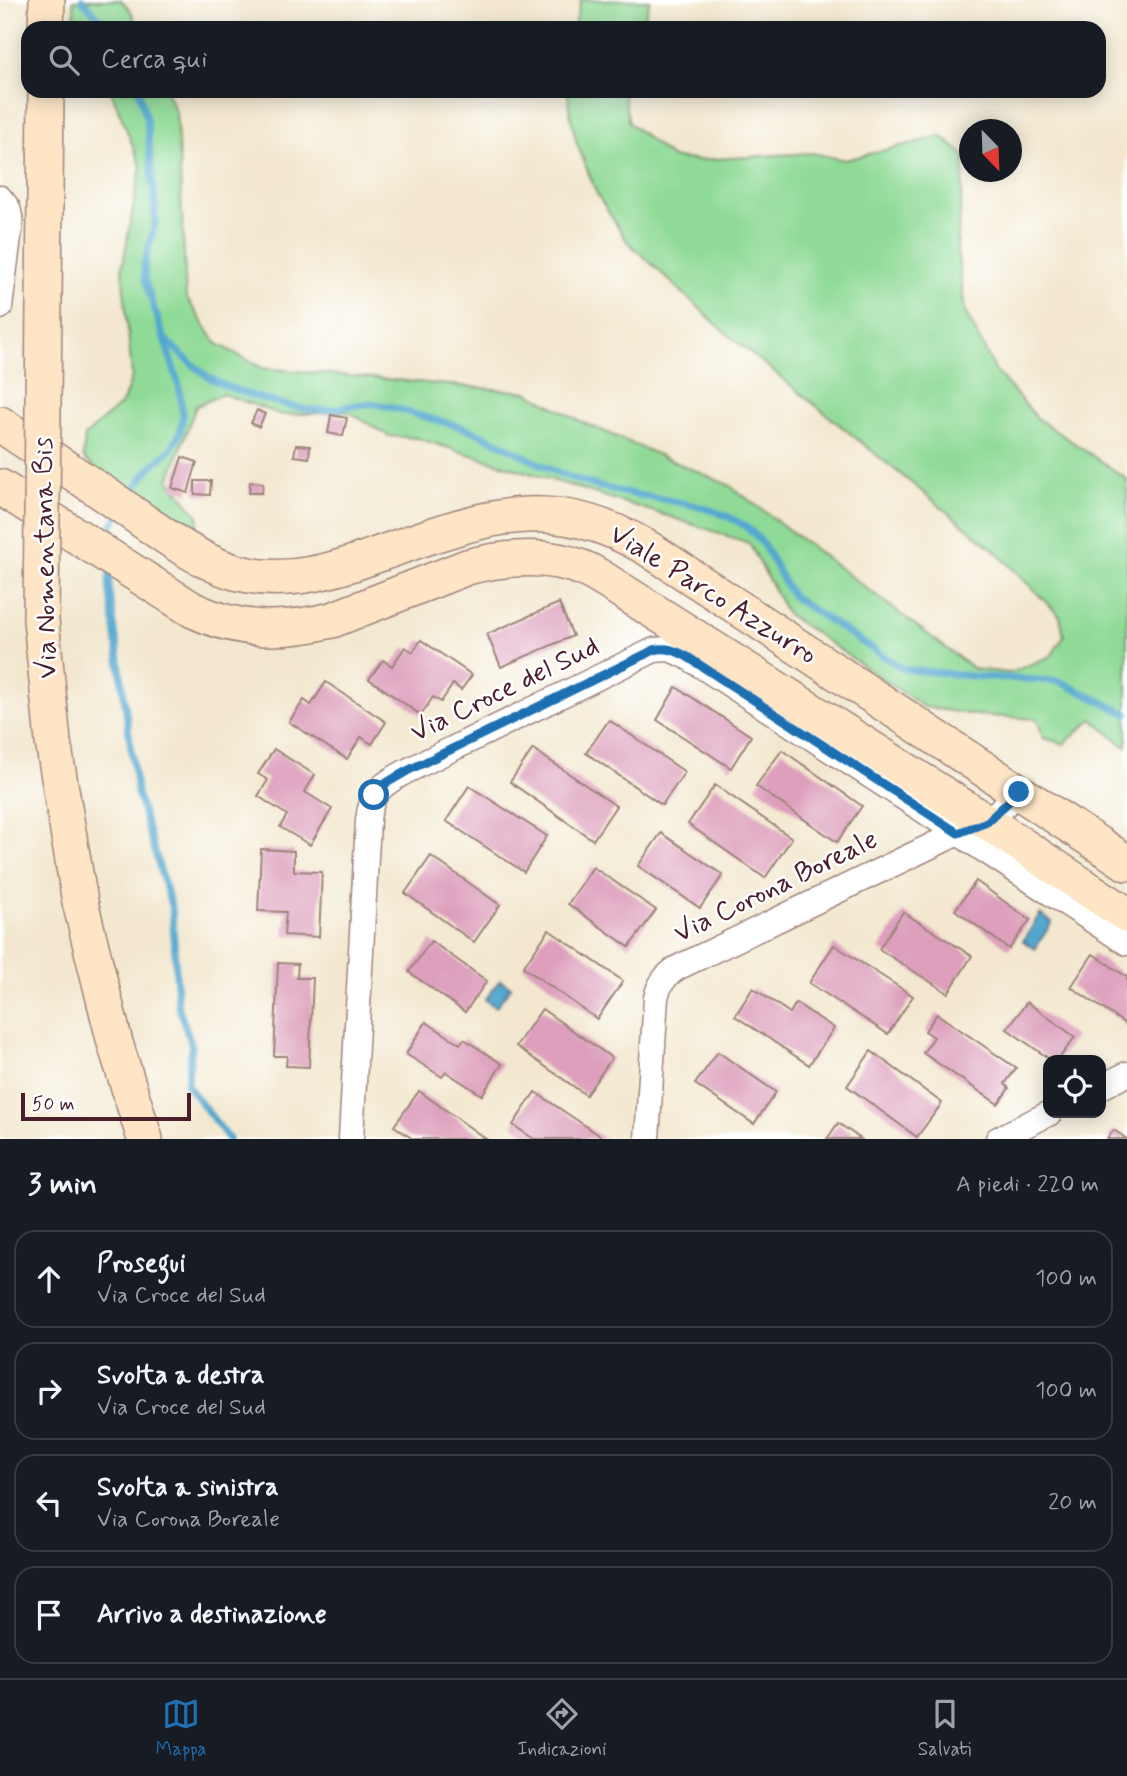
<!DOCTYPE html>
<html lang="it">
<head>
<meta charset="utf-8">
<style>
	:root { --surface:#171b24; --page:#242831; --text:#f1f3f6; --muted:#9ea1a6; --line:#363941; --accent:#1f6fb2 }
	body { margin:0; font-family:Mynerve,sans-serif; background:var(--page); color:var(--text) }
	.controls { position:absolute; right:21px; bottom:21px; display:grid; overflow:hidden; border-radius:14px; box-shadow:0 4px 18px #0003 }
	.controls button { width:63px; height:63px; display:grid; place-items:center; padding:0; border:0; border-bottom:2px solid var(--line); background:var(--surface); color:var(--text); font:35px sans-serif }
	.compass { position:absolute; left:959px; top:119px; width:63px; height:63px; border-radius:50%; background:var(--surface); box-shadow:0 4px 18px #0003; rotate:157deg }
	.scale { position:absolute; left:21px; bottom:18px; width:170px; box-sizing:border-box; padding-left:7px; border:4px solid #4a1f2b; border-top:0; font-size:19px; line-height:24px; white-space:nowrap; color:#4a1f2b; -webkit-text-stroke:5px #fff; paint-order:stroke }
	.stop { position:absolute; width:21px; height:21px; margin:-16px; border:5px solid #1f6fb2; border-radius:50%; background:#fff }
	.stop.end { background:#1f6fb2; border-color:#fff; box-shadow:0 2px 7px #0008 }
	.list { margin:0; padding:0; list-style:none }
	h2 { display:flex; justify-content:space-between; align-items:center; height:91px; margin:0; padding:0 28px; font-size:30px }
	h2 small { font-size:23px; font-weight:400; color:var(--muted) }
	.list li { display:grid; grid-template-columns:46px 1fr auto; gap:21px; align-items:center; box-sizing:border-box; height:98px; margin:0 14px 14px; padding:0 14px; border:2px solid var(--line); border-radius:21px }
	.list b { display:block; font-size:26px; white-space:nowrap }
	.list p { margin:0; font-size:23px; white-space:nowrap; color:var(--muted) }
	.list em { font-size:23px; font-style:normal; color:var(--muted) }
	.icon { flex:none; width:38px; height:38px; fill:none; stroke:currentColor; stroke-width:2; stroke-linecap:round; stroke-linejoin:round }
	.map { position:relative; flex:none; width:1127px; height:1139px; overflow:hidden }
	.search { position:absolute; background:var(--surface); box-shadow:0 4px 18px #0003; left:21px; right:21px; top:21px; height:77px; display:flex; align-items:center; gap:18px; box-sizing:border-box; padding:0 24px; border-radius:21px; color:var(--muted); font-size:26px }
	.sheet { height:539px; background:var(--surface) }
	nav { display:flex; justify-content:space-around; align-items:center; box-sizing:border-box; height:98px; border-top:2px solid var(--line); background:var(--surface); font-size:19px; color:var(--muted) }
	nav a { display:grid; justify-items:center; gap:4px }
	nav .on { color:var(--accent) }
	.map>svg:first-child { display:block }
	.green { fill:#8fda96; stroke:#6c7c60; stroke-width:2 }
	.water { fill:#52a7ce; stroke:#4e637c; stroke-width:2 }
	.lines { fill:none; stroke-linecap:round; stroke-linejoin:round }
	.stream { stroke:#52a7ce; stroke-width:7 }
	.building { fill:#dd9fbc }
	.street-casing { stroke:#9e847d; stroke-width:27 }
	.secondary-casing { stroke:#9e847d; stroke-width:38 }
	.street { stroke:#fff; stroke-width:24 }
	.secondary { stroke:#fde5c5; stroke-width:35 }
	.secondary-bridge-casing { stroke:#9e847d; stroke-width:38; stroke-linecap:butt }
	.secondary-bridge { stroke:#fde5c5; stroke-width:35 }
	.route { stroke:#1f6fb2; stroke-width:9 }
	.labels { text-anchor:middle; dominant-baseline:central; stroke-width:5; stroke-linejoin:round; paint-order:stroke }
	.street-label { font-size:28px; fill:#4a1f2b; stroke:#fff }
</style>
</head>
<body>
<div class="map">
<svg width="1127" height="1139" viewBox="0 0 1127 1139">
	<rect width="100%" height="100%" fill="#fff"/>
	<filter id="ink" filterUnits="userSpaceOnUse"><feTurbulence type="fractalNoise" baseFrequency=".0143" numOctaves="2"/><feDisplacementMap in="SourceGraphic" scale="14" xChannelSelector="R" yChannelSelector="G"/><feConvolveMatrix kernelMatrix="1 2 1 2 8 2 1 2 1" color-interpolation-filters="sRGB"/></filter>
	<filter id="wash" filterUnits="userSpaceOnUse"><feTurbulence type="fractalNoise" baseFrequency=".00686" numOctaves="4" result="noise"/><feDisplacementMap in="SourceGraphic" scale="28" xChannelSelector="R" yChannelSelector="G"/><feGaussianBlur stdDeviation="1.57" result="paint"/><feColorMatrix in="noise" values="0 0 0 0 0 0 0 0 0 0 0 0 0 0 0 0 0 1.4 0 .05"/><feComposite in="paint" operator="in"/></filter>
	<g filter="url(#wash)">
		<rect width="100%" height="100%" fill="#f3e8cf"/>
		<g class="green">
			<path d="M73 0H121L131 11 138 28H76Z"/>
			<path d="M581 0H650L642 28H574Z"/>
			<path d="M111 91H166L176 112 180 171 186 297 216 343 262 368 527 392 582 422 729 485 974 669 1010 673 1051 656 1064 636 1060 616 993 549 726 333 627 241 597 194 577 144 569 109 568 91H623L629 123 672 158 700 160 812 153 845 160 941 136 965 156 957 249 965 311 995 370 1037 418 1127 479V747L1123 745 1092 719 1064 744 1043 738 1037 719 976 715 924 707 787 614 749 543 671 517 417 438 389 436 349 412 282 415 223 394 196 406 169 480 199 517 194 538 155 526 83 457 85 436 123 402 132 376 122 268 141 166Z"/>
		</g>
		<g class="water">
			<path d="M1040 914 1052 922 1035 949 1023 941Z"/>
			<path d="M500 980 511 987 496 1007 485 1000Z"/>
		</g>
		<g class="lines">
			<g class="stream">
				<path d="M82 0 108 28"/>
				<path d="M164 338C179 352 194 368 212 379 232 391 295 410 318 410 338 411 356 402 376 404 390 406 404 411 417 415 435 420 455 424 473 431 502 443 530 460 559 473 575 480 592 485 609 489 652 500 709 501 746 527 767 541 778 575 793 597L903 669 982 677 1059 681 1127 714"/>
				<path d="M128 500 146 472 172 448 180 432 183 417 179 385 145 280 144 264 155 224V206L147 122 139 91"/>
				<path d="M111 545 112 525 118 516"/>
				<path d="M110 571 109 586 137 793 172 909 178 1006 192 1046 187 1085 229 1139"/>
			</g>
		</g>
		<g id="blocks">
			<g class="building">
				<path d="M257 410 265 414 259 427 251 423Z"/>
				<path d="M331 415 347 418 343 436 328 433Z"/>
				<path d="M296 445 310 446 309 458 294 456Z"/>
				<path d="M182 457 197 462 188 493 172 488Z"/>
				<path d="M195 481H211L210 495 195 494Z"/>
				<path d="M250 482 263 483 262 493H249Z"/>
				<path d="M559 603 573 636 501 667 487 634Z"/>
				<path d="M421 640 472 675 461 690 453 684 441 702 433 697 421 715 369 679 383 660 392 666 405 647 413 652Z"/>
				<path d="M326 682 386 722 372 744 361 737 347 759 289 722 304 700 311 705Z"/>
				<path d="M676 687 751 736 731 768 657 720Z"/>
				<path d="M609 720 685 772 662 805 586 753Z"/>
				<path d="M274 749 315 775 305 792 332 809 310 845 280 827 287 815 258 796 268 780 258 774Z"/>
				<path d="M533 749 616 806 593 840 510 782Z"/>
				<path d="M782 750 862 806 837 842 756 786Z"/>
				<path d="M715 785 792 838 765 878 688 824Z"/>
				<path d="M469 786 547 836 524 872 446 821Z"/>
				<path d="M661 833 723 875 700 908 638 866Z"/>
				<path d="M261 849 294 851V871L322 872 319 937 284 935 286 912 258 911Z"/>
				<path d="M431 856 500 905 474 942 405 893Z"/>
				<path d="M593 867 656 910 629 947 568 904Z"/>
				<path d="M976 881 1030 920 1009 949 955 910Z"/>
				<path d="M903 912 972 956 948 993 879 949Z"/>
				<path d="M549 930 623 981 597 1019 523 967Z"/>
				<path d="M431 941 487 981 465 1012 409 972Z"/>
				<path d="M834 945 913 996 888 1034 809 983Z"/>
				<path d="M1093 954 1127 977V1025L1071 987Z"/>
				<path d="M278 963 298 964 297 978H313L309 1067 286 1066 287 1056H274Z"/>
				<path d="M753 988 790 1013 796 1003 834 1028 809 1065 735 1016Z"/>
				<path d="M1027 1002 1075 1037 1058 1060H1051L1007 1029Z"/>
				<path d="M542 1009 612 1058 586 1095 516 1046Z"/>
				<path d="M937 1014 1016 1068 1005 1084 1009 1088 998 1104 923 1053 934 1037 925 1031Z"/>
				<path d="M426 1022 460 1044 464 1039 502 1064 482 1095 446 1072 442 1077 406 1054Z"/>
				<path d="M871 1051 942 1103 917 1137 847 1086Z"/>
				<path d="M718 1052 776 1092 754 1124 695 1084Z"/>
				<path d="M419 1091 486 1139H413L394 1126Z"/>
				<path d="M535 1092 605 1139H534L513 1125Z"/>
				<path d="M838 1123 861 1139H827Z"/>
				<path d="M1114 1130 1127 1139H1107Z"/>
			</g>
		</g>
	</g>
	<g filter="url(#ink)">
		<use href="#blocks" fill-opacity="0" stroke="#9e847d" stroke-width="2"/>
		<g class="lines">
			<defs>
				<g id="street">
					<path d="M0 198 8 208 11 221 0 307"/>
					<path d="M1101 1087 1127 1074"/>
					<path d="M351 1139 368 820C371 791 383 784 407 771L654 650 669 649 686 656 1127 943"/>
					<path d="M647 1139 656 998C659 984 665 976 677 968L958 833 987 822 1019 792"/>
					<path d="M998 1139 1050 1113"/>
				</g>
				<g id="secondary">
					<path d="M46 28 47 0"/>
					<path d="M0 424C38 450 77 475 115 501 150 525 198 563 239 573 287 585 334 571 379 554 480 518 549 490 649 549L1127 863"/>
					<path d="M0 487 193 610C240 632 282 632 332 620L467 567C506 557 549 553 587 570 595 574 603 579 611 584L987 822 1127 915"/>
					<path d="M41 620 53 742 80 902 115 1043 145 1139"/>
				</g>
			</defs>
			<use href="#street" class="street-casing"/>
			<use href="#secondary" class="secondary-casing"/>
			<use href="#street" class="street"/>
			<use href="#secondary" class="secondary"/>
			<defs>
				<path id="secondary-bridge" d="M41 620 46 91"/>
			</defs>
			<use href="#secondary-bridge" class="secondary-bridge-casing"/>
			<use href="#secondary-bridge" class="secondary-bridge"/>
		</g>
	</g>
	<g class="lines" filter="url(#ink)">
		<path class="route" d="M374 795 383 785 407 771 654 650C667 647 674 650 686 656L958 833 987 822 1019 792"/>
	</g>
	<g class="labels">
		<g class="street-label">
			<text transform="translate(46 558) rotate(-91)">Via Nomentana Bis</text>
			<text transform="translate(713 595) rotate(32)">Viale Parco Azzurro</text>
			<text transform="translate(505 690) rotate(-26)">Via Croce del Sud</text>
			<text transform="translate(776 887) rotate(-26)">Via Corona Boreale</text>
		</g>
	</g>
</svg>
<div class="controls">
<button><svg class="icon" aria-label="locate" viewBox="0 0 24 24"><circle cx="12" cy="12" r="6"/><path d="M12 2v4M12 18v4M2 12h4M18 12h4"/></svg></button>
</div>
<svg class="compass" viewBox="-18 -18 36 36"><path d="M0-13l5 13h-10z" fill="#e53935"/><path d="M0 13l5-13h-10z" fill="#9ea1a6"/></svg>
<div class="scale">50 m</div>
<div class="stop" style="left:374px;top:795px"></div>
<div class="stop end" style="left:1019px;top:792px"></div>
<div class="search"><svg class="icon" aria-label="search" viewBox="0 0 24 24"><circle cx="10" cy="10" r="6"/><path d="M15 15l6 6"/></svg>Cerca qui</div>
</div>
<section class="sheet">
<h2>3 min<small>A piedi · 220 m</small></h2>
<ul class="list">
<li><svg class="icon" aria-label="ahead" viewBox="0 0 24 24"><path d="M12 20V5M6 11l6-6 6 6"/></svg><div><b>Prosegui</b><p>Via Croce del Sud</p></div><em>100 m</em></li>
<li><svg class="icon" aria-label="right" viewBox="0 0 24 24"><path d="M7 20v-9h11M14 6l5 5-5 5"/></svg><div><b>Svolta a destra</b><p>Via Croce del Sud</p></div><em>100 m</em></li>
<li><svg class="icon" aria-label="left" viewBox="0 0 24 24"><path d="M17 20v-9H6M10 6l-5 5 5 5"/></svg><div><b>Svolta a sinistra</b><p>Via Corona Boreale</p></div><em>20 m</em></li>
<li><svg class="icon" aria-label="arrive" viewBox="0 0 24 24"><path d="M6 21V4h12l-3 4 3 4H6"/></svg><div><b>Arrivo a destinazione</b></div></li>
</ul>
</section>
<nav>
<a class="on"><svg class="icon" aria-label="map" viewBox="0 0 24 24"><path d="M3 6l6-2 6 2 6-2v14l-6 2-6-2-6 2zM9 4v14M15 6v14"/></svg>Mappa</a>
<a><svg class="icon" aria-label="directions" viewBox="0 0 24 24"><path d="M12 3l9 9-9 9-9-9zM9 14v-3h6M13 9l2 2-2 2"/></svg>Indicazioni</a>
<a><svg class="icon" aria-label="saved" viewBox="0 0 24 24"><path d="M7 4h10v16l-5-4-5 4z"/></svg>Salvati</a>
</nav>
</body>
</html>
